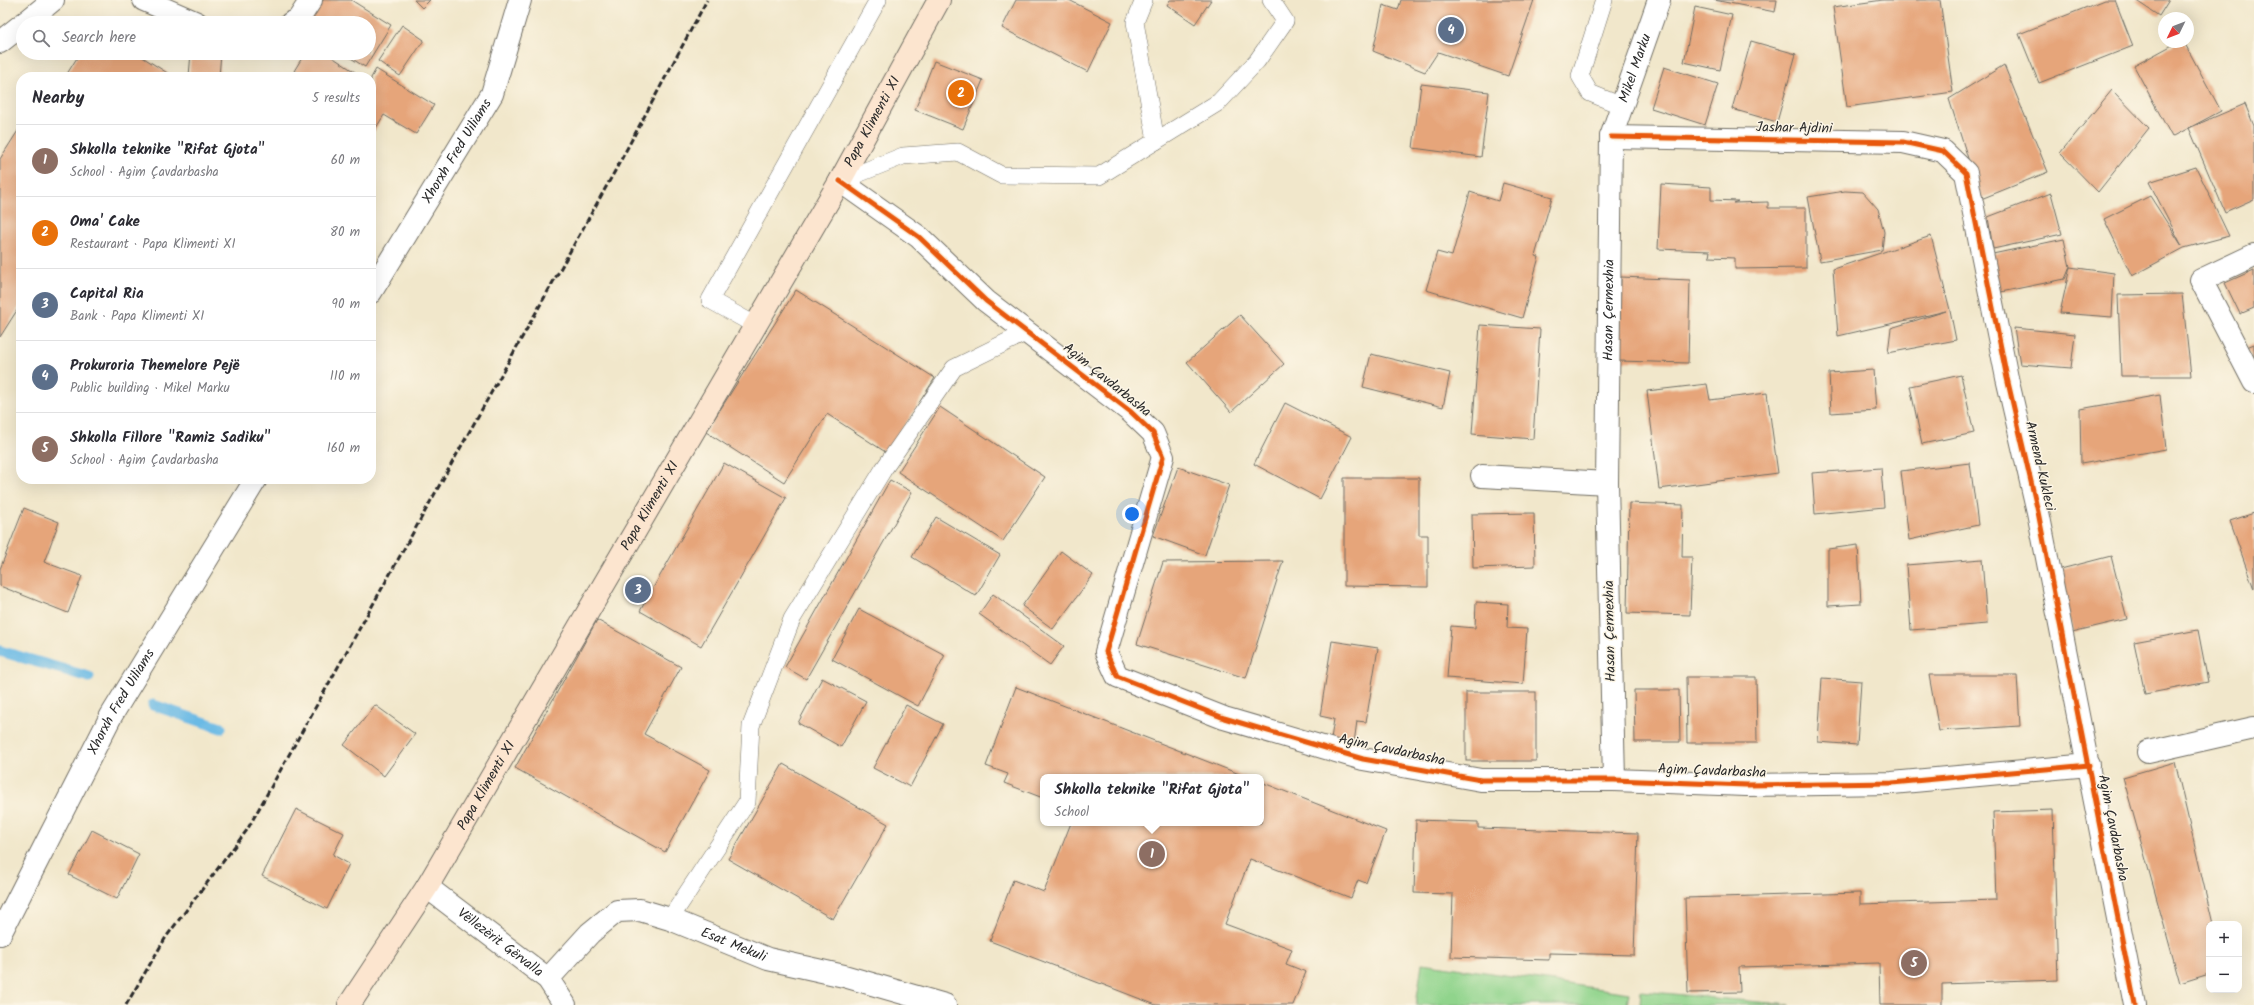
<!DOCTYPE html>
<html lang="en">
<head>
<meta charset="utf-8">
<style>
	:root { --surface:#fff; --page:#f7f7f7; --text:#2b2b33; --muted:#7c7c81; --line:#e1e1e2; --accent:#d93025 }
	body { margin:0; font-family:Kalam,sans-serif; background:var(--page); color:var(--text) }
	.controls { position:absolute; right:12px; bottom:12px; display:grid; overflow:hidden; border-radius:8px; box-shadow:0 4px 16px #0002 }
	.controls button { width:36px; height:36px; display:grid; place-items:center; padding:0; border:0; border-bottom:1px solid var(--line); background:var(--surface); color:var(--text); font:20px sans-serif }
	.compass { position:absolute; left:2158px; top:12px; width:36px; height:36px; border-radius:50%; background:var(--surface); box-shadow:0 4px 16px #0002; rotate:227deg }
	.you { position:absolute; left:1132px; top:514px; width:14px; height:14px; margin:-10px; border:3px solid #fff; border-radius:50%; background:#1a73e8; box-shadow:0 0 0 6px #1a73e833 }
	.badge { display:grid; place-items:center; width:26px; height:26px; border-radius:50%; background:var(--accent); color:#fff; font-size:13px; font-weight:700 }
	.pin { position:absolute; translate:-50% -50%; border:2px solid #fff; box-shadow:0 1px 4px #0006 }
	.popup { position:absolute; left:1040px; top:774px; width:224px; height:52px; box-sizing:border-box; display:grid; place-content:center; border-radius:8px; background:var(--surface); filter:drop-shadow(0 1px 3px #0005); font-size:13px; white-space:nowrap; color:var(--muted) }
	.popup b { font-size:15px; color:var(--text) }
	.popup::after { content:''; position:absolute; left:50%; top:100%; margin-left:-8px; border:8px solid transparent; border-top-color:var(--surface) }
	.list { margin:0; padding:0; list-style:none }
	h2 { display:flex; justify-content:space-between; align-items:center; height:52px; margin:0; padding:0 16px; font-size:17px }
	h2 small { font-size:13px; font-weight:400; color:var(--muted) }
	.list li { display:grid; grid-template-columns:26px 1fr auto; gap:12px; align-items:center; box-sizing:border-box; height:72px; padding:0 16px; border-top:1px solid var(--line) }
	.list b { display:block; font-size:15px; white-space:nowrap }
	.list p { margin:0; font-size:13px; white-space:nowrap; color:var(--muted) }
	.list em { font-size:13px; font-style:normal; color:var(--muted) }
	.icon { flex:none; width:22px; height:22px; fill:none; stroke:currentColor; stroke-width:2; stroke-linecap:round; stroke-linejoin:round }
	.map { position:relative; flex:none; width:2254px; height:1005px; overflow:hidden }
	.search { position:absolute; background:var(--surface); box-shadow:0 4px 16px #0002; left:16px; top:16px; width:360px; height:44px; display:flex; align-items:center; gap:10px; box-sizing:border-box; padding:0 14px; border-radius:22px; color:var(--muted); font-size:15px }
	.panel { position:absolute; background:var(--surface); box-shadow:0 4px 16px #0002; left:16px; top:72px; width:360px; height:412px; border-radius:16px }
	.map>svg:first-child { display:block }
	.green { fill:#90d48c; stroke:#5e805c }
	.lines { fill:none; stroke-linecap:round; stroke-linejoin:round }
	.stream { stroke:#6abae5; stroke-width:11 }
	.building { fill:#e6a57a }
	.lane-casing { stroke:#706d63; stroke-width:18 }
	.street-casing { stroke:#706d63; stroke-width:24 }
	.secondary-casing { stroke:#706d63; stroke-width:24 }
	.lane { stroke:#fff; stroke-width:17 }
	.street { stroke:#fff; stroke-width:22 }
	.secondary { stroke:#fce5cf; stroke-width:22 }
	.rail { stroke:#2b2b2b; stroke-width:3; stroke-dasharray:6 3; stroke-linecap:butt }
	.cycleway-casing { stroke:#fcf5e5; stroke-width:8 }
	.cycleway { stroke:#e8590c; stroke-width:5 }
	.labels { text-anchor:middle; dominant-baseline:central; stroke-width:3; stroke-linejoin:round; paint-order:stroke }
	.street-label { font-size:14px; fill:#2b2b2b; stroke:#fcf5e5 }
</style>
</head>
<body>
<div class="map">
<svg width="2254" height="1005" viewBox="0 0 2254 1005">
	<rect width="100%" height="100%" fill="#fcf5e5"/>
	<filter id="ink" filterUnits="userSpaceOnUse"><feTurbulence type="fractalNoise" baseFrequency=".025" numOctaves="2"/><feDisplacementMap in="SourceGraphic" scale="8" xChannelSelector="R" yChannelSelector="G"/><feConvolveMatrix kernelMatrix="1 2 1 2 8 2 1 2 1" color-interpolation-filters="sRGB"/></filter>
	<filter id="wash" filterUnits="userSpaceOnUse"><feTurbulence type="fractalNoise" baseFrequency=".012" numOctaves="4" result="noise"/><feDisplacementMap in="SourceGraphic" scale="16" xChannelSelector="R" yChannelSelector="G"/><feGaussianBlur stdDeviation="0.9" result="paint"/><feColorMatrix in="noise" values="0 0 0 0 0 0 0 0 0 0 0 0 0 0 0 0 0 1.4 0 .05"/><feComposite in="paint" operator="in"/></filter>
	<g filter="url(#wash)">
		<rect width="100%" height="100%" fill="#f1e7cb"/>
		<g class="green">
			<path d="M1422 963 1629 993 1627 1005H1416Z"/>
			<path d="M1641 991 1790 1005H1640Z"/>
		</g>
		<g class="lines">
			<g class="stream">
				<path d="M0 651 89 677"/>
				<path d="M153 705 221 728"/>
			</g>
		</g>
		<g id="blocks">
			<g class="building">
				<path d="M323 0H351L391 25 365 67 343 53H369V23H308Z"/>
				<path d="M414 0H430L422 8Z"/>
				<path d="M1016 0H1069L1112 22 1088 72 1002 28Z"/>
				<path d="M1170 0H1211L1195 24 1167 5Z"/>
				<path d="M1401 0H1534L1508 76 1438 52 1425 72 1373 51 1383 5 1398 10Z"/>
				<path d="M1714 0H1777L1775 12Z"/>
				<path d="M1883 0H1940L1953 92 1847 107 1833 7Z"/>
				<path d="M2105 0H2115L2133 46 2039 83 2019 34Z"/>
				<path d="M2135 0H2169L2159 16Z"/>
				<path d="M1695 7 1732 15 1720 70 1684 62Z"/>
				<path d="M402 25 424 40 400 76 378 61Z"/>
				<path d="M1751 41 1796 54 1777 122 1732 109Z"/>
				<path d="M2178 42H2184L2221 111 2172 137 2134 66Z"/>
				<path d="M80 53H136L169 74 167 77H65Z"/>
				<path d="M191 53H221L219 77 189 76Z"/>
				<path d="M305 53H326L361 76 304 77 294 71Z"/>
				<path d="M934 61 983 80 963 129 915 110Z"/>
				<path d="M2004 65 2048 172 1981 199 1949 99Z"/>
				<path d="M1664 67 1718 84 1705 125 1651 108Z"/>
				<path d="M376 69 434 105 416 134 384 115 371 136V78Z"/>
				<path d="M1421 84 1489 92 1481 157 1413 148Z"/>
				<path d="M2112 90 2149 128 2098 192 2060 153Z"/>
				<path d="M2245 104 2254 126V199L2225 212 2189 128Z"/>
				<path d="M21 126V304L0 337V159Z"/>
				<path d="M2196 167 2229 236 2184 248 2132 276 2104 219 2150 196 2182 246 2149 182Z"/>
				<path d="M1503 183 1552 197 1535 256 1539 257 1522 318 1426 290 1437 252 1452 256 1470 192 1498 201Z"/>
				<path d="M1661 184 1711 187V200L1738 201 1733 203 1768 202V208H1806V268L1735 269V258L1709 257 1710 251 1658 249Z"/>
				<path d="M1845 191 1863 192 1878 209 1884 232 1882 250 1820 261 1808 197Z"/>
				<path d="M2051 193 2062 234 1993 249 1988 217Z"/>
				<path d="M1931 236 1950 310 1956 340 1888 353 1891 328 1946 311 1838 336 1833 269Z"/>
				<path d="M2064 239 2070 267 2065 279 1991 294 1988 255Z"/>
				<path d="M2070 267 2114 273 2112 317 2060 313Z"/>
				<path d="M2254 270V308L2240 314 2225 283Z"/>
				<path d="M1621 277 1690 280 1688 363 1619 361Z"/>
				<path d="M796 290 935 378 887 453 827 414 784 482 706 432Z"/>
				<path d="M2182 294 2191 376H2121L2118 295Z"/>
				<path d="M1240 315 1284 364 1231 412 1187 362Z"/>
				<path d="M1480 325 1540 329 1533 439 1472 434Z"/>
				<path d="M2014 328 2075 334 2071 368 2020 364Z"/>
				<path d="M2254 344V363L2247 347Z"/>
				<path d="M1371 354 1450 373 1443 407 1363 387Z"/>
				<path d="M1873 370 1876 410 1831 413 1829 373Z"/>
				<path d="M1961 375 1974 433 1922 444 1910 386Z"/>
				<path d="M1707 384 1710 400 1767 393 1778 473 1659 489 1647 391Z"/>
				<path d="M2160 395 2166 449 2081 464 2080 409Z"/>
				<path d="M1285 403 1352 437 1320 499 1254 464Z"/>
				<path d="M940 407 1045 477 1003 541 898 472Z"/>
				<path d="M724 463 786 498 701 646 640 611Z"/>
				<path d="M1970 463 1978 525 1909 540 1901 471Z"/>
				<path d="M1178 467 1229 485 1205 555 1153 536Z"/>
				<path d="M1881 468 1884 507 1815 514 1812 473Z"/>
				<path d="M1344 478H1419V535H1428V587L1344 586Z"/>
				<path d="M890 480 912 492 806 679 785 667Z"/>
				<path d="M1629 503 1683 505 1682 557H1692L1690 615 1627 613Z"/>
				<path d="M24 508 59 522 44 562 82 576 68 613 0 586V569Z"/>
				<path d="M1534 513 1535 566 1473 568 1472 514Z"/>
				<path d="M2254 513V589L2230 521Z"/>
				<path d="M936 517 1000 555 976 596 912 557Z"/>
				<path d="M1858 545 1861 604 1828 606V549Z"/>
				<path d="M1061 551 1093 575 1053 629 1022 606Z"/>
				<path d="M2111 556 2127 619 2072 632 2057 570Z"/>
				<path d="M1982 559 1987 624 1911 630 1906 565Z"/>
				<path d="M1283 561 1246 678 1137 644 1163 562Z"/>
				<path d="M993 594 1064 646 1050 665 979 614Z"/>
				<path d="M1476 602 1508 604 1507 628 1527 629 1523 684 1447 678 1451 626 1475 628Z"/>
				<path d="M859 609 945 655 918 706 832 659Z"/>
				<path d="M597 620 681 667 644 734 710 770 665 852 515 768Z"/>
				<path d="M2198 630 2208 682 2145 694 2134 642Z"/>
				<path d="M1332 641 1378 648 1366 722 1357 721 1354 743 1331 739 1334 719 1320 716Z"/>
				<path d="M1929 675H2017L2020 726 1939 731Z"/>
				<path d="M1686 677H1756L1757 743H1687Z"/>
				<path d="M822 678 866 701 841 747 798 723Z"/>
				<path d="M1822 678 1861 681 1857 745 1818 742Z"/>
				<path d="M1016 687 1247 777H1043V798L1004 783 1008 774 986 766Z"/>
				<path d="M1634 690H1679L1680 742H1635Z"/>
				<rect x="1466" y="692" width="70" height="69"/>
				<path d="M375 705 415 734 384 776 344 745Z"/>
				<path d="M906 705 943 724 910 787 873 768Z"/>
				<path d="M2175 762 2213 924H2209V974L2180 983 2123 777Z"/>
				<path d="M783 764 888 824 833 919 728 859Z"/>
				<path d="M1261 782 1386 831 1366 883 1358 880 1351 898 1250 859 1225 924 1292 949 1286 964 1306 972 1293 1005H1156L990 941 1013 880 1044 892 1071 823H1261Z"/>
				<path d="M296 809 344 833 333 855 349 864 327 909 262 876Z"/>
				<path d="M2053 810 2058 980 1942 984V1005H1880L1879 963 1739 967 1740 992 1688 993 1685 898 1860 893V904L1996 900 1993 812Z"/>
				<path d="M1416 820 1478 822V828L1638 833 1634 955 1549 953V960L1451 957 1453 894 1414 893Z"/>
				<path d="M92 830 139 854 117 899 69 875Z"/>
			</g>
		</g>
	</g>
	<g filter="url(#ink)">
		<use href="#blocks" fill-opacity="0" stroke="#706d63" stroke-width="1"/>
		<g class="lines">
			<defs>
				<g id="lane">
					<path d="M1144 0 1135 22 1156 141"/>
					<path d="M1604 0 1580 76 1590 93 1622 106"/>
					<path d="M840 181 903 156 958 152 1001 175 1099 176 1219 102 1257 61 1285 21 1271 0"/>
					<path d="M755 325 710 300 878 0"/>
					<path d="M670 919 747 802 751 726 792 619 883 470 954 368 1027 332"/>
				</g>
				<g id="street">
					<path d="M144 0 197 23"/>
					<path d="M25 23 53 0"/>
					<path d="M291 23 298 20 311 0"/>
					<path d="M0 42 23 24"/>
					<path d="M1611 137 1903 142 1943 151 1966 173 2007 378 2038 512 2135 1005"/>
					<path d="M840 181 919 237 986 301 1131 412 1153 433 1163 457 1106 652 1117 676 1224 718 1363 759 1481 780H1614L1746 785 1892 783 2089 765"/>
					<path d="M2254 255 2201 280 2254 382"/>
					<path id="s1" d="M371 292 492 94 520 0"/>
					<path d="M1482 476 1607 483"/>
					<path d="M2148 752 2254 728"/>
					<path id="s2" d="M1614 780 1607 483 1611 137 1659 0"/>
					<path id="s3" d="M427 887 548 979 565 1005"/>
					<path id="s4" d="M0 934 111 716 256 479"/>
					<path id="s5" d="M548 979 590 933 617 911 640 910 670 919 768 959 844 976 945 1005"/>
				</g>
				<g id="secondary">
					<path id="s6" d="M349 1005 427 887 840 181 939 0"/>
				</g>
			</defs>
			<use href="#lane" class="lane-casing"/>
			<use href="#street" class="street-casing"/>
			<use href="#secondary" class="secondary-casing"/>
			<use href="#lane" class="lane"/>
			<use href="#street" class="street"/>
			<use href="#secondary" class="secondary"/>
			<path class="rail" d="M126 1005 166 937 247 830 615 171 707 0"/>
			<defs>
				<g id="cycleway">
					<path d="M1611 137 1903 142 1943 151 1966 173 2007 378 2038 512 2135 1005"/>
					<path d="M840 181 919 237 986 301 1131 412 1153 433 1163 457 1106 652 1117 676 1224 718 1363 759 1481 780H1614L1746 785 1892 783 2089 765"/>
				</g>
			</defs>
			<use href="#cycleway" class="cycleway-casing"/>
			<use href="#cycleway" class="cycleway"/>
		</g>
	</g>
	<g class="labels">
		<g class="street-label">
			<text stroke="none"><textPath href="#s2" startOffset="716">Mikel Marku</textPath></text>
			<text stroke="none"><textPath href="#s6" startOffset="1027">Papa Klimenti XI</textPath></text>
			<text transform="translate(1794 128) rotate(1)">Jashar Ajdini</text>
			<text stroke="none"><textPath href="#s1" startOffset="165">Xhorxh Fred Uiliams</textPath></text>
			<text stroke="none"><textPath href="#s2" startOffset="470">Hasan Çermexhia</textPath></text>
			<text transform="translate(1107 380) rotate(39)">Agim Çavdarbasha</text>
			<text transform="translate(2040 466) rotate(77)">Armend Kukleci</text>
			<text stroke="none"><textPath href="#s6" startOffset="583">Papa Klimenti XI</textPath></text>
			<text transform="translate(1610 631) rotate(-91)">Hasan Çermexhia</text>
			<text stroke="none"><textPath href="#s4" startOffset="262">Xhorxh Fred Uiliams</textPath></text>
			<text transform="translate(1392 750) rotate(12)">Agim Çavdarbasha</text>
			<text transform="translate(1712 771) rotate(2)">Agim Çavdarbasha</text>
			<text stroke="none"><textPath href="#s6" startOffset="259">Papa Klimenti XI</textPath></text>
			<text transform="translate(2113 828) rotate(79)">Agim Çavdarbasha</text>
			<text stroke="none"><textPath href="#s3" startOffset="92">Vëllezërit Gërvalla</textPath></text>
			<text stroke="none"><textPath href="#s5" startOffset="220">Esat Mekuli</textPath></text>
		</g>
	</g>
</svg>
<div class="controls">
<button>+</button>
<button>−</button>
</div>
<svg class="compass" viewBox="-18 -18 36 36"><path d="M0-13l5 13h-10z" fill="#e53935"/><path d="M0 13l5-13h-10z" fill="#7c7c81"/></svg>
<div class="you"></div>
<div class="pin badge" style="left:1152px;top:854px;background:#8d6e63">1</div>
<div class="popup"><b>Shkolla teknike &quot;Rifat Gjota&quot;</b>School</div>
<div class="pin badge" style="left:961px;top:93px;background:#e8710a">2</div>
<div class="pin badge" style="left:638px;top:590px;background:#5c6f8a">3</div>
<div class="pin badge" style="left:1451px;top:30px;background:#5c6f8a">4</div>
<div class="pin badge" style="left:1914px;top:963px;background:#8d6e63">5</div>
<div class="search"><svg class="icon" aria-label="search" viewBox="0 0 24 24"><circle cx="10" cy="10" r="6"/><path d="M15 15l6 6"/></svg>Search here</div>
<section class="panel">
<h2>Nearby<small>5 results</small></h2>
<ul class="list">
<li><span class="badge" style="background:#8d6e63">1</span><div><b>Shkolla teknike &quot;Rifat Gjota&quot;</b><p>School · Agim Çavdarbasha</p></div><em>60 m</em></li>
<li><span class="badge" style="background:#e8710a">2</span><div><b>Oma' Cake</b><p>Restaurant · Papa Klimenti XI</p></div><em>80 m</em></li>
<li><span class="badge" style="background:#5c6f8a">3</span><div><b>Capital Ria</b><p>Bank · Papa Klimenti XI</p></div><em>90 m</em></li>
<li><span class="badge" style="background:#5c6f8a">4</span><div><b>Prokuroria Themelore Pejë</b><p>Public building · Mikel Marku</p></div><em>110 m</em></li>
<li><span class="badge" style="background:#8d6e63">5</span><div><b>Shkolla Fillore &quot;Ramiz Sadiku&quot;</b><p>School · Agim Çavdarbasha</p></div><em>160 m</em></li>
</ul>
</section>
</div>
</body>
</html>
